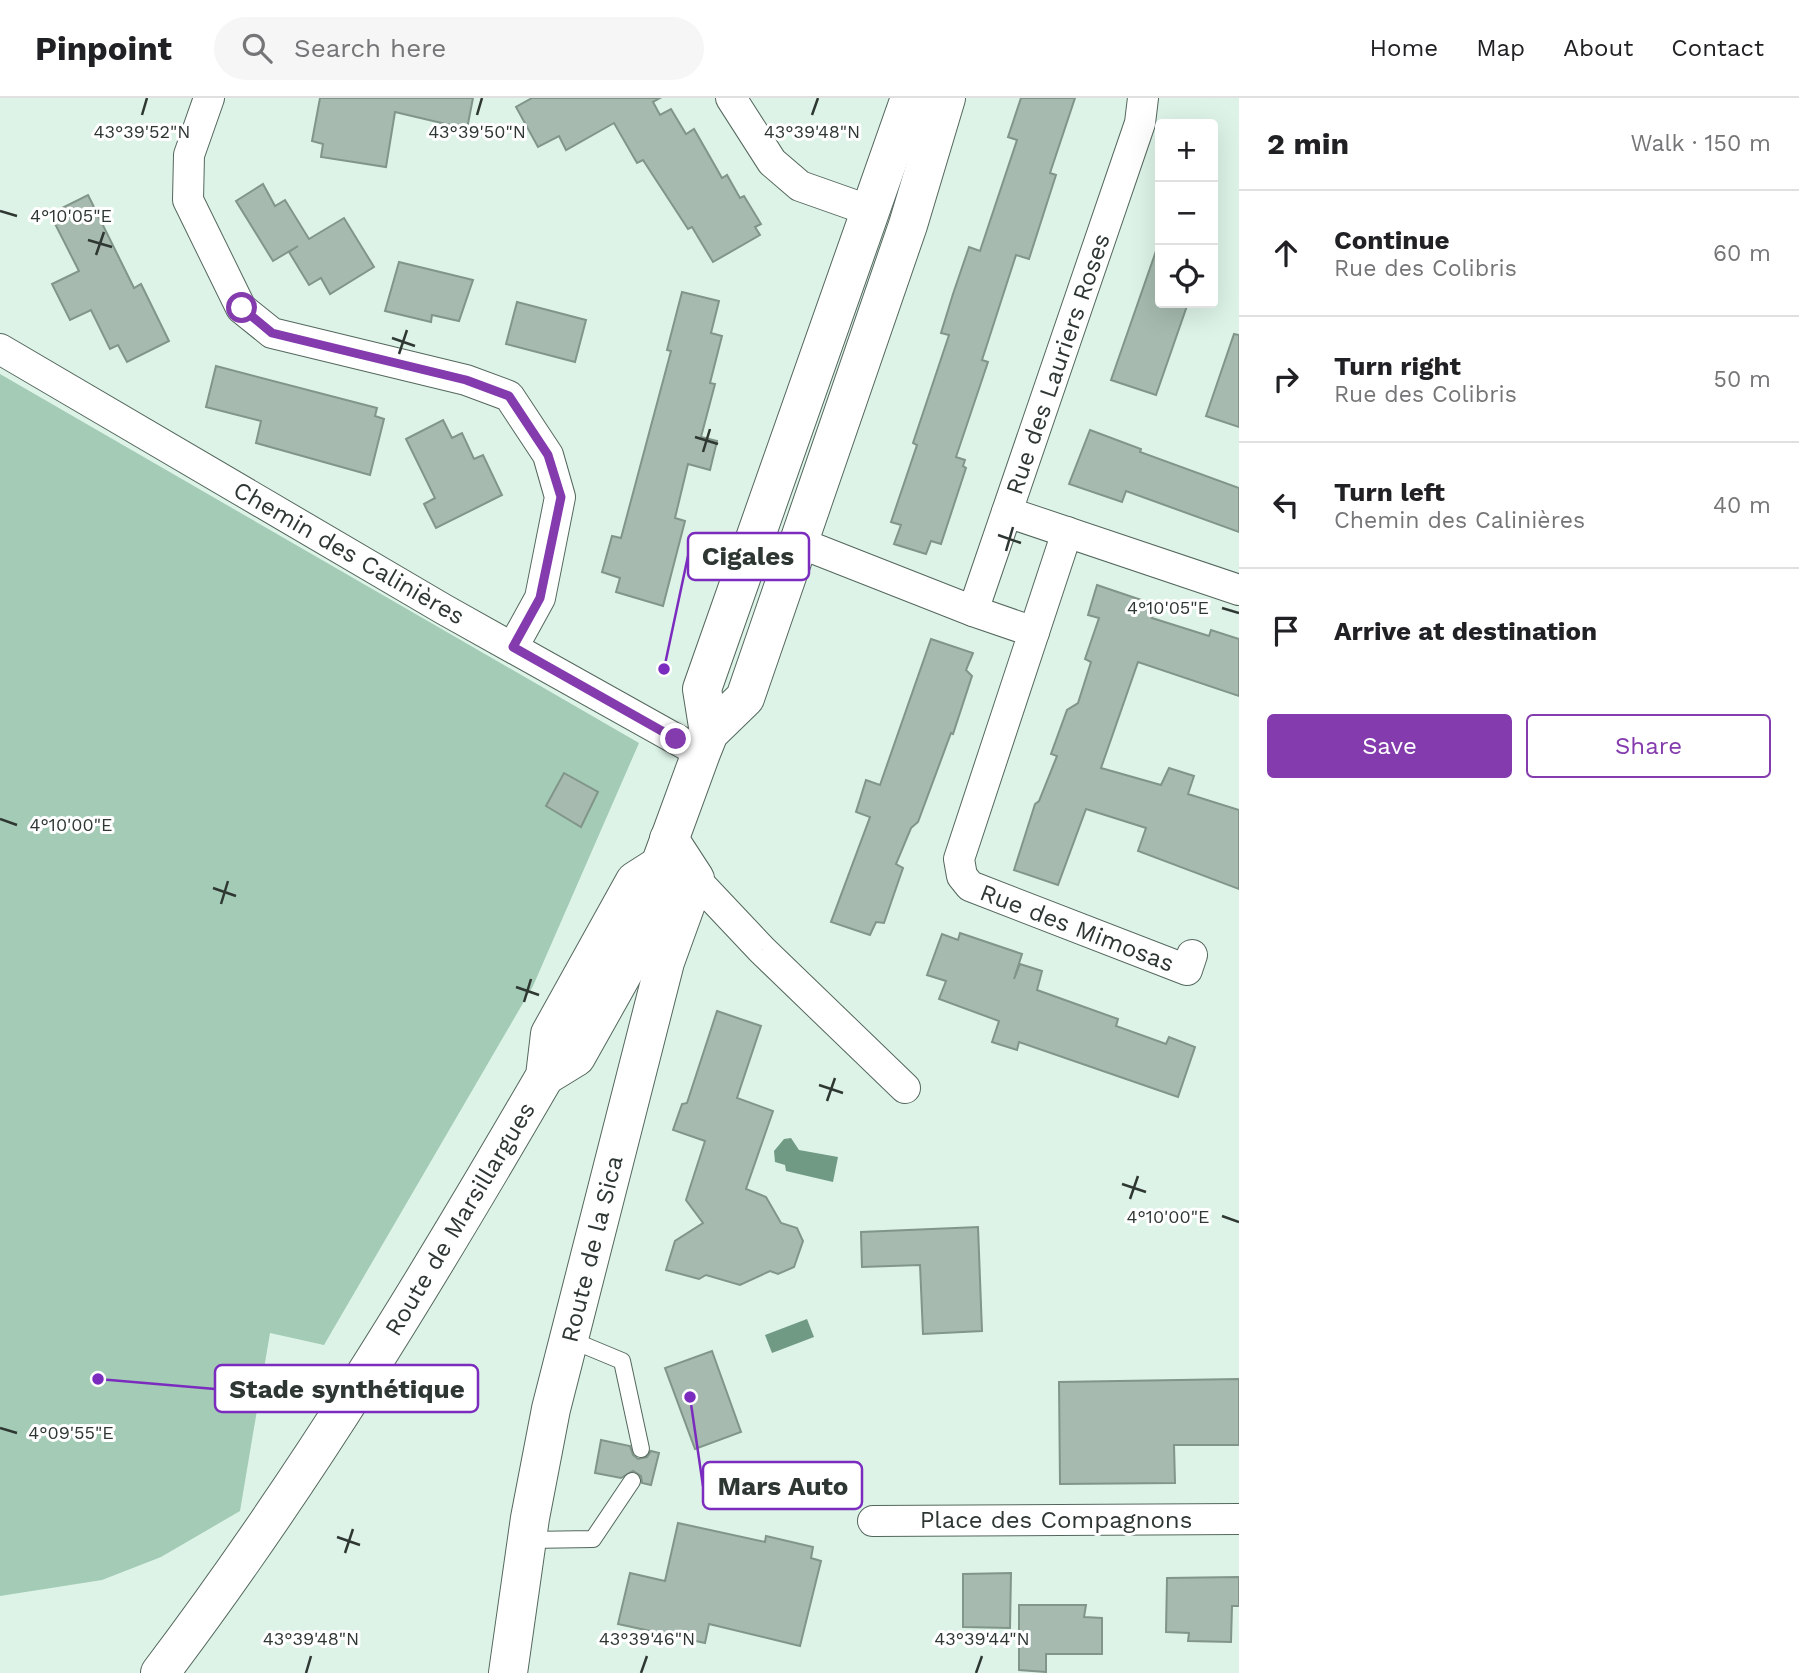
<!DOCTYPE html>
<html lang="en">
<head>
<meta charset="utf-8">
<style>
	:root { --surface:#fff; --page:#f6f6f6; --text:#202124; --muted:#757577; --line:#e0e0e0; --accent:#843bad }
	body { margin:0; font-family:"Work Sans",sans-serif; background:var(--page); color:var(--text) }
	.controls { position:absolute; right:21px; top:21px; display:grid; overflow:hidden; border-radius:7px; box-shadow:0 7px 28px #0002 }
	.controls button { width:63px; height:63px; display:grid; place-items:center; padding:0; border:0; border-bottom:2px solid var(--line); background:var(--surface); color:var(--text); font:35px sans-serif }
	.stop { position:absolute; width:21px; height:21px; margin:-16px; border:5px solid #843bad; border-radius:50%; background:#fff }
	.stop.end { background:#843bad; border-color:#fff; box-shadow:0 2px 7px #0008 }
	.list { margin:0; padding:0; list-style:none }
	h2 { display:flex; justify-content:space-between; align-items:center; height:91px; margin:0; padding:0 28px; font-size:30px }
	h2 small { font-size:23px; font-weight:400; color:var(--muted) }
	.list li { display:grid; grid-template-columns:46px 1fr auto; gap:21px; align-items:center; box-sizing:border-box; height:126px; padding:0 28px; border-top:2px solid var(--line) }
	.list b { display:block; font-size:26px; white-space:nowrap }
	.list p { margin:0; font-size:23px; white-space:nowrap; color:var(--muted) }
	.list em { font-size:23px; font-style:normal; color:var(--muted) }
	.actions { display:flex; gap:14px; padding:21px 28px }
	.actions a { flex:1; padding:16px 0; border:2px solid var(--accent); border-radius:7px; text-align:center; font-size:24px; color:var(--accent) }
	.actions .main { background:var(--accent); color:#fff }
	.icon { flex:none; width:38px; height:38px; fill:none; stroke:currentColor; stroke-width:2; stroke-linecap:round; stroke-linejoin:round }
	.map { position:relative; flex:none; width:1239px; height:1575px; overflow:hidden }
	header { display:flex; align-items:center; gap:42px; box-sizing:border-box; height:98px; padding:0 35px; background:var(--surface); border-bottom:2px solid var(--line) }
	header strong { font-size:33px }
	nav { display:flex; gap:38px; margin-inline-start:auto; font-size:24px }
	.search { width:490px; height:63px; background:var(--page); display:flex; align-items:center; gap:18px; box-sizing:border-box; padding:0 24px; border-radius:38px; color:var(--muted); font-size:26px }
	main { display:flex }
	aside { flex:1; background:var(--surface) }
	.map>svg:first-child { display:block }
	.green { fill:#a3cbb5 }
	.water { fill:#709a84 }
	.building { fill:#a6baaf; stroke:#819589; stroke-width:2 }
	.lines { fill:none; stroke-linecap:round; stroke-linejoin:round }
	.lane-casing { stroke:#54675d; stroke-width:18 }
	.street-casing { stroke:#54675d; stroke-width:32 }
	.secondary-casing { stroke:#54675d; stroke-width:40 }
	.lane { stroke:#fff; stroke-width:16 }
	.street { stroke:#fff; stroke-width:30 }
	.secondary { stroke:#fff; stroke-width:38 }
	.route { stroke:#843bad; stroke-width:9 }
	.ticks { fill:none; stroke:#2f3732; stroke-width:2.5 }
	.labels { text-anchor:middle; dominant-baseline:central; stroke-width:6; stroke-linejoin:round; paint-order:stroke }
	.street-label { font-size:24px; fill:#2f3732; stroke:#fff }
	.ticks-label { font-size:18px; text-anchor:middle; fill:#2f3732; stroke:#fff; stroke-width:6; stroke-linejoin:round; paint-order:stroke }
	.leader { fill:none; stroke:#7b2cbf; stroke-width:2.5 }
	.callout-dot { fill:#7b2cbf; stroke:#fff; stroke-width:2.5 }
	.callout { fill:#fff; stroke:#7b2cbf; stroke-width:2.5 }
	.callout-label { font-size:26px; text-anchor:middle; font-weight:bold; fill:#2f3732 }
</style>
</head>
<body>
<header>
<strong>Pinpoint</strong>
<div class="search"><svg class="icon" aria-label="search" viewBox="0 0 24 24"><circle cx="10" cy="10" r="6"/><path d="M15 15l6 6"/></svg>Search here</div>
<nav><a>Home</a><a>Map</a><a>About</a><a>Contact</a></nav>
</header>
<main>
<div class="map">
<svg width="1239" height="1575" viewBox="0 0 1239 1575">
	<rect width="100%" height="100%" fill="#ddf3e7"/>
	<path class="green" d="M0 276 639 645 533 888 324 1247 270 1235 240 1413 161 1459 102 1482 0 1498Z"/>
	<g class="water">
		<path d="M791 1040 799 1052 838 1059 833 1084 786 1073 785 1067 775 1064 774 1053 784 1041Z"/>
		<path d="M807 1221 814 1239 772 1255 765 1237Z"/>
	</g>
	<g class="building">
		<path d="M320 0H473L467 31 395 14 386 69 321 59 323 46 312 43Z"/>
		<path d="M532 0H660L653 4 660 17 671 11 686 36 694 31 722 80 727 77 740 100 744 98 761 126 755 129 760 137 713 164 692 129 688 131 643 62 637 65 614 25 566 52 559 38 538 49 516 9Z"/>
		<path d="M1021 0H1075L1050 75 1056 77 1029 161 1016 157 982 262 988 264 956 359 965 362 963 368 966 370 941 446 931 443 926 456 894 446 901 427 891 424 917 347 913 345 949 237 941 235 953 196 969 149 980 153 1017 42 1008 39Z"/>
		<path d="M263 86 275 108 285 102 309 141 344 120 374 169 330 196 321 180 309 187 289 154 298 148 273 163 236 103Z"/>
		<path d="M88 97 134 190 141 186 169 243 127 264 118 247 110 251 91 212 70 222 52 186 79 173 50 116Z"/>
		<path d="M1156 153 1160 154V205H1188L1156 297 1111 282Z"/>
		<path d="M399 164 473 182 459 223 432 217 431 224 385 213Z"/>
		<path d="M682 194 719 203 711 235 722 238 710 285 715 286 701 339 717 343 710 372 688 366 675 420 685 423 663 508 616 494 620 480 602 474 612 438 621 440 671 253 667 252Z"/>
		<path d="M517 204 586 222 575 264 506 246Z"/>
		<path d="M1234 236 1239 237V329L1206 318Z"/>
		<path d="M216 268 377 310 375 318 384 321 370 377 256 345 261 323 206 309Z"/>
		<path d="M443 322 452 340 462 335 474 361 483 357 502 397 436 430 424 406 435 400 406 341Z"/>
		<path d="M1090 332 1141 351 1140 354 1239 390V434L1126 393 1122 404 1069 386Z"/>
		<path d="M1097 487 1156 507 1152 520 1209 538 1211 532 1239 541V598L1138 564 1101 670 1161 687 1169 670 1194 678 1188 696 1239 712V791L1138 753 1146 730 1086 711 1058 787 1014 772 1035 706 1039 703 1057 658 1051 656 1067 612 1078 605 1091 564 1085 561 1099 520 1088 517Z"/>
		<path d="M931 541 973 555 966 572 972 578 953 636 951 635 918 724 911 730 896 766 903 770 884 825 876 824 870 837 831 824 870 719 856 714 866 682 880 687Z"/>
		<path d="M564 675 598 694 581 729 546 708Z"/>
		<path d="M960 835 1022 856 1014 881 1020 866 1042 873 1037 892 1118 921 1116 928 1166 946 1169 939 1195 949 1178 999 1019 944 1017 952 992 944 999 923 939 901 946 883 927 877 942 836 958 842Z"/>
		<path d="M717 913 761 928 737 1000 773 1013 746 1091 766 1099 781 1125 797 1130 803 1143 794 1169 778 1176 770 1173 740 1187 706 1177 699 1181 666 1172 675 1143 703 1125 686 1102 705 1043 673 1032 682 1006 687 1005Z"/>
		<path d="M978 1129 982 1233 923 1236 920 1167 862 1169 861 1134Z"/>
		<path d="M712 1253 741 1334 695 1351 665 1270Z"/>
		<path d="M1239 1281V1347H1174L1175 1385 1060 1386 1059 1284Z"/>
		<path d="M601 1342 630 1348 633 1357 638 1361 647 1359 651 1353 659 1355 651 1387 642 1385 641 1378 633 1373 621 1380 595 1375Z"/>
		<path d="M678 1425 765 1444 766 1438 813 1449 811 1460 821 1463 800 1548 709 1526 705 1545 618 1526 630 1475 665 1483Z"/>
		<path d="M1011 1475 1010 1530 963 1529V1476Z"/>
		<path d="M1239 1479V1508H1232L1231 1544 1188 1543 1189 1535 1166 1534 1167 1480Z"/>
		<path d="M1019 1507H1086L1084 1519 1102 1520V1556H1046V1574L1019 1572Z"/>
	</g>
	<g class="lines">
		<defs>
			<g id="lane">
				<path d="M569 1241 622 1263 641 1351"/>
				<path d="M528 1442 593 1441 632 1383"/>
			</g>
			<g id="street">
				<path d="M209 0 189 57 188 102 241 210 272 235 466 282 509 298 548 357 560 399 540 500 513 549"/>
				<path d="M731 0 772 64 800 88 868 112"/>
				<path d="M0 251 445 512 701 655"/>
				<path d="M1007 414 1239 492"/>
				<path d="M800 445 973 513 1140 25 1143 0"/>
				<path d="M973 513 1034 534 959 761 962 778 970 788 1187 872 1192 857"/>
				<path d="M1034 534 1067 434"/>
				<path d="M695 781 762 852 905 990"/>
				<path d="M873 1423 1239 1421"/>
			</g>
			<g id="secondary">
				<path d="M709 635 702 591 910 0"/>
				<path d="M545 978 576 959 664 802 660 767 701 655 709 635 745 600 908 127 946 0"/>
				<path d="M160 1575C303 1386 426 1183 545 978L550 936 635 783 660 767"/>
				<path d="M508 1575 530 1420 551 1311 665 864 695 781 669 741"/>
			</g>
		</defs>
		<use href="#lane" class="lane-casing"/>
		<use href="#street" class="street-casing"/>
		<use href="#secondary" class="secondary-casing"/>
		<use href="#lane" class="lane"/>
		<use href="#street" class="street"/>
		<use href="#secondary" class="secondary"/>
	</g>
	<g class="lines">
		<path class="route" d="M242 210 272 235 466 282 509 298 548 357 561 399 540 500 513 549 676 641"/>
	</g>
	<path class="ticks" d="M142 17 147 0M477 17 482 0M812 17 818 0M0 113 17 118M88 142 112 149M96 157 104 134M392 240 415 248M399 256 407 232M695 339 718 346M703 354 710 331M998 437 1021 445M1006 453 1013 429M1222 510 1239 515M0 721 17 727M213 790 236 798M221 806 228 783M516 889 539 897M524 904 531 881M819 987 843 995M827 1003 835 980M1122 1086 1146 1094M1130 1101 1138 1078M1222 1118 1239 1124M0 1330 17 1335M337 1439 360 1447M345 1455 353 1431M306 1575 311 1558M641 1575 647 1558M976 1575 982 1558"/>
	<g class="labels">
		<g class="street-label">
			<text transform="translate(1058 266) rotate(-71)">Rue des Lauriers Roses</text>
			<text transform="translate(349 455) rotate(30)">Chemin des Calinières</text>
			<text transform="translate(1077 830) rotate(21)">Rue des Mimosas</text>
			<text transform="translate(460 1121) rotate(-59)">Route de Marsillargues</text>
			<text transform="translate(592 1151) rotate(-76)">Route de la Sica</text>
			<text x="1056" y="1422">Place des Compagnons</text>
		</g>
	</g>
	<g class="ticks-label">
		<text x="142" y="40">43°39'52"N</text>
		<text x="477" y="40">43°39'50"N</text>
		<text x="812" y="40">43°39'48"N</text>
		<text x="71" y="124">4°10'05"E</text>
		<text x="1168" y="516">4°10'05"E</text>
		<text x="71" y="733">4°10'00"E</text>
		<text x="1168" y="1125">4°10'00"E</text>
		<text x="71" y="1341">4°09'55"E</text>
		<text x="311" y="1547">43°39'48"N</text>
		<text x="647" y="1547">43°39'46"N</text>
		<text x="982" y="1547">43°39'44"N</text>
	</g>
	<path class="leader" d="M664 571L688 458M98 1281L215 1291M690 1299L703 1388"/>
	<g class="callout-dot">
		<circle cx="664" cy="571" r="7"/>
		<circle cx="98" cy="1281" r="7"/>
		<circle cx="690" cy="1299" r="7"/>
	</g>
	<g class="callout">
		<rect x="688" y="435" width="121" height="47" rx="7"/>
		<rect x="215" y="1267" width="263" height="47" rx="7"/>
		<rect x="703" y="1364" width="159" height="47" rx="7"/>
	</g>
	<g class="callout-label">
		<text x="748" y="467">Cigales</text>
		<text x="347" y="1300">Stade synthétique</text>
		<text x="783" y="1397">Mars Auto</text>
	</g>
</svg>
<div class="controls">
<button>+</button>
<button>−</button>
<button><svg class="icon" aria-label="locate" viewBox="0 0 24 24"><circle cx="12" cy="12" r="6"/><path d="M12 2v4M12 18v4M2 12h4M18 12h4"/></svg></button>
</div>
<div class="stop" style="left:242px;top:210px"></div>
<div class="stop end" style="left:676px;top:641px"></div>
</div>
<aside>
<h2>2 min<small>Walk · 150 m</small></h2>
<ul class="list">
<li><svg class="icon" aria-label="ahead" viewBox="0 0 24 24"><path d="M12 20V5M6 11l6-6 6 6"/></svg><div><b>Continue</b><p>Rue des Colibris</p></div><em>60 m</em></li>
<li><svg class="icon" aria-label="right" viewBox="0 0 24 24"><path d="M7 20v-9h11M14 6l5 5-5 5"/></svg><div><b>Turn right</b><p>Rue des Colibris</p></div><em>50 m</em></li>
<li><svg class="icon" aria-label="left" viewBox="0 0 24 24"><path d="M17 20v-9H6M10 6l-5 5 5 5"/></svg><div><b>Turn left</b><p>Chemin des Calinières</p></div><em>40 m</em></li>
<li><svg class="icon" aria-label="arrive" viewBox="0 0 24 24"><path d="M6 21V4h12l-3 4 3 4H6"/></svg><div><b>Arrive at destination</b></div></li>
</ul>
<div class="actions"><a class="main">Save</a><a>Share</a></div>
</aside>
</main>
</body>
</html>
